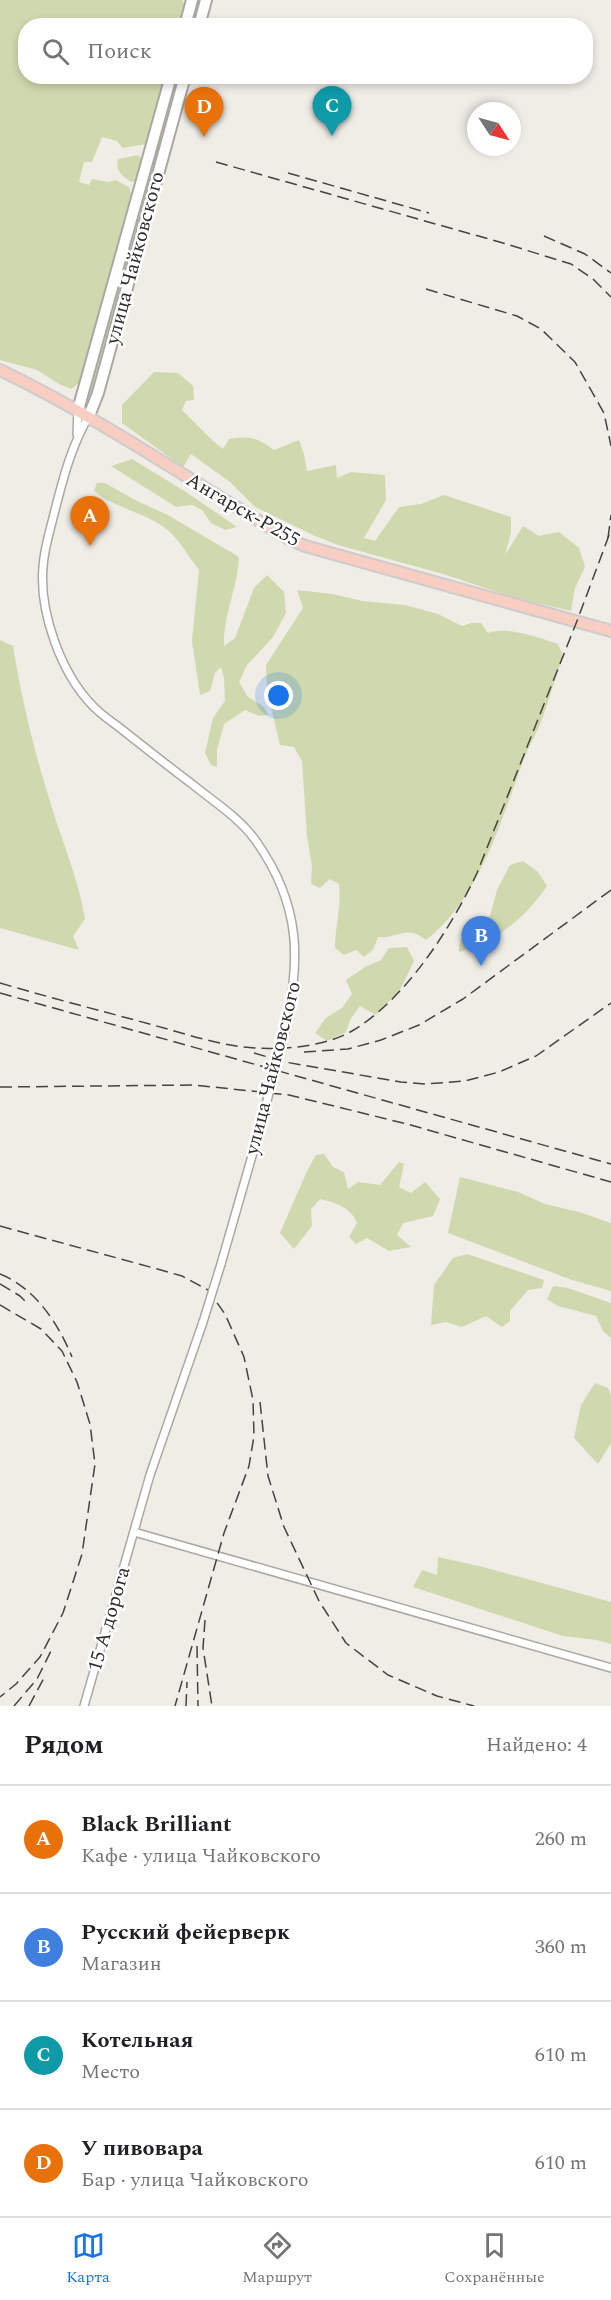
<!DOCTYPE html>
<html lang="ru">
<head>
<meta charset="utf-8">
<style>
	:root { --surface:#fff; --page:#f6f6f6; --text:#202124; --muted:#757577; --line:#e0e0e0; --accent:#1a73e8 }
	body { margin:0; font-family:Spectral,serif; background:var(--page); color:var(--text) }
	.compass { position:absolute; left:467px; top:102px; width:54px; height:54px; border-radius:50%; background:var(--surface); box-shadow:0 3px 9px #0003; rotate:126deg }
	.you { position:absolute; left:279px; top:696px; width:21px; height:21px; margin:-15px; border:4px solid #fff; border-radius:50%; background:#1a73e8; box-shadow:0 0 0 9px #1a73e833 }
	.badge { display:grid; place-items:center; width:39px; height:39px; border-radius:50%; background:var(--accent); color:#fff; font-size:20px; font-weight:700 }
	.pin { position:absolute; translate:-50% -50px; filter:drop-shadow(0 2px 3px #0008) }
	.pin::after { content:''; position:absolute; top:32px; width:21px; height:18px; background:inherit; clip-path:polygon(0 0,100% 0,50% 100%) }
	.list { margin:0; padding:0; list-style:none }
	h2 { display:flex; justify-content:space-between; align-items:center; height:78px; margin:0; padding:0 24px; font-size:26px }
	h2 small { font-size:20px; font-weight:400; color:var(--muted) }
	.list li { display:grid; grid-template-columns:39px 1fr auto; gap:18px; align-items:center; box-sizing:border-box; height:108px; padding:0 24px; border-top:2px solid var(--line) }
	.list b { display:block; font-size:22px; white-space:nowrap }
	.list p { margin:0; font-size:20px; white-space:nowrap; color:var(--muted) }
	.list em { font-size:20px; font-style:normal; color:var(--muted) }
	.icon { flex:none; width:33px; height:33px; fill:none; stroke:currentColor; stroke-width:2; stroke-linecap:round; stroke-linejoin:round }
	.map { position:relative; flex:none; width:611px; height:1706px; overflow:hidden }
	.search { position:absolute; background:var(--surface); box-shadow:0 3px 9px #0003; left:18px; right:18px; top:18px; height:66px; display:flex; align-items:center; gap:15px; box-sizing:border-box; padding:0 21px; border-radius:24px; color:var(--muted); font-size:22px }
	.sheet { height:510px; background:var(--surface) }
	nav { display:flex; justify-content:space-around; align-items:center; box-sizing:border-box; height:84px; border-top:2px solid var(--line); background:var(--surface); font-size:16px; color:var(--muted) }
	nav a { display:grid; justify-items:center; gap:3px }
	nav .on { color:var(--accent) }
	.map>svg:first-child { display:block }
	.green { fill:#d0d8ae }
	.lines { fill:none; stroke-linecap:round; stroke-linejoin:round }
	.street-casing { stroke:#aba8a3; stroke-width:10 }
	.secondary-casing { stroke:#aba8a3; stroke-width:14 }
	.primary-casing { stroke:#cdcccc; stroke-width:14 }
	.street { stroke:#fff; stroke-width:7 }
	.secondary { stroke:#fff; stroke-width:10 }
	.primary { stroke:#f7cec1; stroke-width:10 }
	.rail { stroke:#444340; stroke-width:1.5; stroke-dasharray:12 6; stroke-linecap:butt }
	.street-bridge-casing { stroke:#aba8a3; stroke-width:10; stroke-linecap:butt }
	.street-bridge { stroke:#fff; stroke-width:7 }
	.labels { text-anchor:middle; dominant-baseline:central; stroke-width:5; stroke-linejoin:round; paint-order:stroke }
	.street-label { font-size:20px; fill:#2d2c2a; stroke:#fff }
</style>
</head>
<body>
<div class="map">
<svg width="611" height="1706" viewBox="0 0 611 1706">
	<rect width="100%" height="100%" fill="#f0ede7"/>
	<g class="green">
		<path d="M0 0H182L186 6 181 25 26 26V76L166 77 147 144 123 148 117 141 102 137 92 162H84L79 182 89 185 92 179 108 182 115 180 129 187 131 195 79 383 71 389 59 384 37 370 0 360Z"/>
		<path d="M175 77H182L145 210 139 209Z"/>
		<path d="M138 155 143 160 136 181 131 182C122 176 115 170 118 159Z"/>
		<path d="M135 221 142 223 93 399 86 397Z"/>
		<path d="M154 372 178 373 193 386 194 400 186 401 182 410 212 440 223 449 229 439C251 436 256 437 274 450L299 440 304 454 307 471 336 465 337 478 351 472 385 475 386 500 364 538 375 541 399 507 421 504 444 495 511 517V533L505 555 523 526 539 536 559 532 579 548 585 567 575 588 571 611 512 597 443 574 338 545 315 536 255 507 230 482 191 454 183 467 122 423V405Z"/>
		<path d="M132 459 186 492 237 527 225 530 211 523 202 510 192 505 176 507 111 466Z"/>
		<path d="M97 483H105L137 501 166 514 239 557C238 587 223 615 224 646L235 638 254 588 267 575 284 592 286 613 273 637 247 665 239 682 248 697 264 707 268 715 259 716 245 710 224 724 217 750V767L211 765 205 753 213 718 225 701 224 678 221 667 215 673 210 691 200 695 192 641 199 570C188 556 179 538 164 527 142 512 115 508 94 491Z"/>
		<path d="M297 590 332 594 362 601 405 605 438 614 462 626 471 623H481L488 633C508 626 537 637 558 644L562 653V660C554 680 549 702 541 722 536 734 529 746 524 759 501 820 480 898 426 940 406 924 398 939 378 937L373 950 364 957 356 950 344 955 335 948C335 927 342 904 339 884L330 879 320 888 311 884 312 866 307 836 302 761 294 747 280 745 267 690 266 665 303 608Z"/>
		<path d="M0 640 13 646C21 696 33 747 48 795 60 837 78 876 85 919L73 936 79 950 0 928Z"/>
		<path d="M523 861 538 872 547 886C522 922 500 937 459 952 459 931 472 925 490 916L497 890 510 865Z"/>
		<path d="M407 947 414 961 400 990 376 1015 360 1006 351 1018 346 1032 327 1041 315 1033 326 1018 342 1008 352 994 346 980 365 967 381 960 389 948Z"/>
		<path d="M324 1154 333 1167 344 1172 348 1189 358 1182 380 1185 399 1162 404 1164 399 1187 411 1193 425 1182 440 1199 433 1216 403 1223 397 1235 411 1247 389 1251 367 1238 356 1244 349 1237 357 1223C351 1207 336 1203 320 1199L311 1209 312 1226 294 1249 280 1233 308 1169 316 1155Z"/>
		<path d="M460 1177 518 1192 545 1204 579 1212 611 1223V1291L572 1280 448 1233Z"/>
		<path d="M467 1254 544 1280 542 1288 528 1290 510 1311V1321L502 1327 486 1316 462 1327 446 1322 431 1325 434 1285 453 1258Z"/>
		<path d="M553 1286 568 1288 611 1303V1338L603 1331 596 1316 558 1306 547 1299Z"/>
		<path d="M595 1383 608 1388 611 1395V1443L598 1464 574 1438 581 1405Z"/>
		<path d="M438 1557 483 1567 611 1602V1644L597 1640 563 1636 413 1587 422 1570 437 1575Z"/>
	</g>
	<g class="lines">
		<defs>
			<g id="street">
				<path d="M89 416C70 448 62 483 53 518 49 534 44 550 43 567 39 612 61 673 92 705 100 714 111 721 120 728 144 747 168 766 192 784 214 802 240 818 256 841 302 906 301 962 284 1036"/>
				<path d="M77 434 78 410"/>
				<path d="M221 1264 258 1135"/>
				<path d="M134 1532 611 1668"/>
				<path d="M84 1706 150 1475 203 1322"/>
			</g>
			<g id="secondary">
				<path d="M185 26 192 0"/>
				<path d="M199 26 206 0"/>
				<path d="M78 410 171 76"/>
				<path d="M89 416 98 393 185 76"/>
			</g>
			<path id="primary" d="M0 370C102 419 193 483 291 540L305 546 611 631"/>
		</defs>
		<use href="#street" class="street-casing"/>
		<use href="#secondary" class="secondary-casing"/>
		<use href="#primary" class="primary-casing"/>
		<use href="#street" class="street"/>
		<use href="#secondary" class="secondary"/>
		<use href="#primary" class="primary"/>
		<g class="rail">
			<path d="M216 162 503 243 571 264 593 279 611 297"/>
			<path d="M288 173 429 213"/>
			<path d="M544 236 585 254 611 273"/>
			<path d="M426 289 517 316 541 329 575 362 604 413 611 446"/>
			<path d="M608 538 611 515"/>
			<path d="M0 983C51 998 102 1011 153 1025 186 1034 221 1046 255 1048 285 1050 326 1046 352 1031 406 999 451 928 477 873L577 621 611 530"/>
			<path d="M0 993 611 1164"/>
			<path d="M304 1052 348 1049 381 1040 419 1025 463 999 611 890"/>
			<path d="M254 1053 285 1062 401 1082 426 1084 465 1081 499 1072 536 1056 611 1003"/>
			<path d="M0 1087 194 1085 289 1095 407 1124 611 1182"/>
			<path d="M0 1226 161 1270 182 1276 208 1290 225 1314 244 1357 253 1400 254 1436 249 1466 224 1533 175 1706"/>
			<path d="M0 1274C35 1288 58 1323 72 1357"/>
			<path d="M0 1284 20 1296 29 1305"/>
			<path d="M0 1305 41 1329 62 1351 77 1382 90 1424 95 1464 82 1554 63 1613 40 1657 16 1684 0 1697"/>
			<path d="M260 1402 268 1476 284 1527 319 1601 346 1643 388 1675 437 1696 474 1706"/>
			<path d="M205 1620 203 1648 212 1706"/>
			<path d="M197 1646 198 1706"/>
			<path d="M14 1706 37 1679 52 1649"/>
			<path d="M29 1706 45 1676"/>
			<path d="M186 1706 187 1682"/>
		</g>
		<defs>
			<g id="street-bridge">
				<path d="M258 1135 284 1036"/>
				<path d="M203 1322 221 1264"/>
			</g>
		</defs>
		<use href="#street-bridge" class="street-bridge-casing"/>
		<use href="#street-bridge" class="street-bridge"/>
	</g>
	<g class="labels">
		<g class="street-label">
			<text transform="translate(135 258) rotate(-75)">улица Чайковского</text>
			<text transform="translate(243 510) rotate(30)">Ангарск-Р255</text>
			<text transform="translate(273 1068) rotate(-76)">улица Чайковского</text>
			<text transform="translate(109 1619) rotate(-74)">15 А дорога</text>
		</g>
	</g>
</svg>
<svg class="compass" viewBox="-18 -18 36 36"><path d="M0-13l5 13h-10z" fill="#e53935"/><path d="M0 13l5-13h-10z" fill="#757577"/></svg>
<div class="you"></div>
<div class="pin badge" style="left:90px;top:546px;background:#e8710a">A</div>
<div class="pin badge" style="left:481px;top:966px;background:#3f7fe0">B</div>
<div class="pin badge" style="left:332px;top:136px;background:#0f9aa8">C</div>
<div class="pin badge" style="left:204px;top:137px;background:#e8710a">D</div>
<div class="search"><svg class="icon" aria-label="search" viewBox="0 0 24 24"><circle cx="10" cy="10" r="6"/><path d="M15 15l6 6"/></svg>Поиск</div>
</div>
<section class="sheet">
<h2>Рядом<small>Найдено: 4</small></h2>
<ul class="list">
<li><span class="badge" style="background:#e8710a">A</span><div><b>Black Brilliant</b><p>Кафе · улица Чайковского</p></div><em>260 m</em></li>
<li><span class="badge" style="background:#3f7fe0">B</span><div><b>Русский фейерверк</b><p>Магазин</p></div><em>360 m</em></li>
<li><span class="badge" style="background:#0f9aa8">C</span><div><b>Котельная</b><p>Место</p></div><em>610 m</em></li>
<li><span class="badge" style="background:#e8710a">D</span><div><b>У пивовара</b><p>Бар · улица Чайковского</p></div><em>610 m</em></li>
</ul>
</section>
<nav>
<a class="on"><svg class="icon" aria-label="map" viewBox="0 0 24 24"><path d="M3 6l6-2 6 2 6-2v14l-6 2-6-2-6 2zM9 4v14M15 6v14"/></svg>Карта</a>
<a><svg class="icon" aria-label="directions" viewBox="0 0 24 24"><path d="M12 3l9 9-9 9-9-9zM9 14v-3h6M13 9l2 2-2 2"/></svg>Маршрут</a>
<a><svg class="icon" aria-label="saved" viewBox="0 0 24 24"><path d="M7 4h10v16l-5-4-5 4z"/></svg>Сохранённые</a>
</nav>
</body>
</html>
